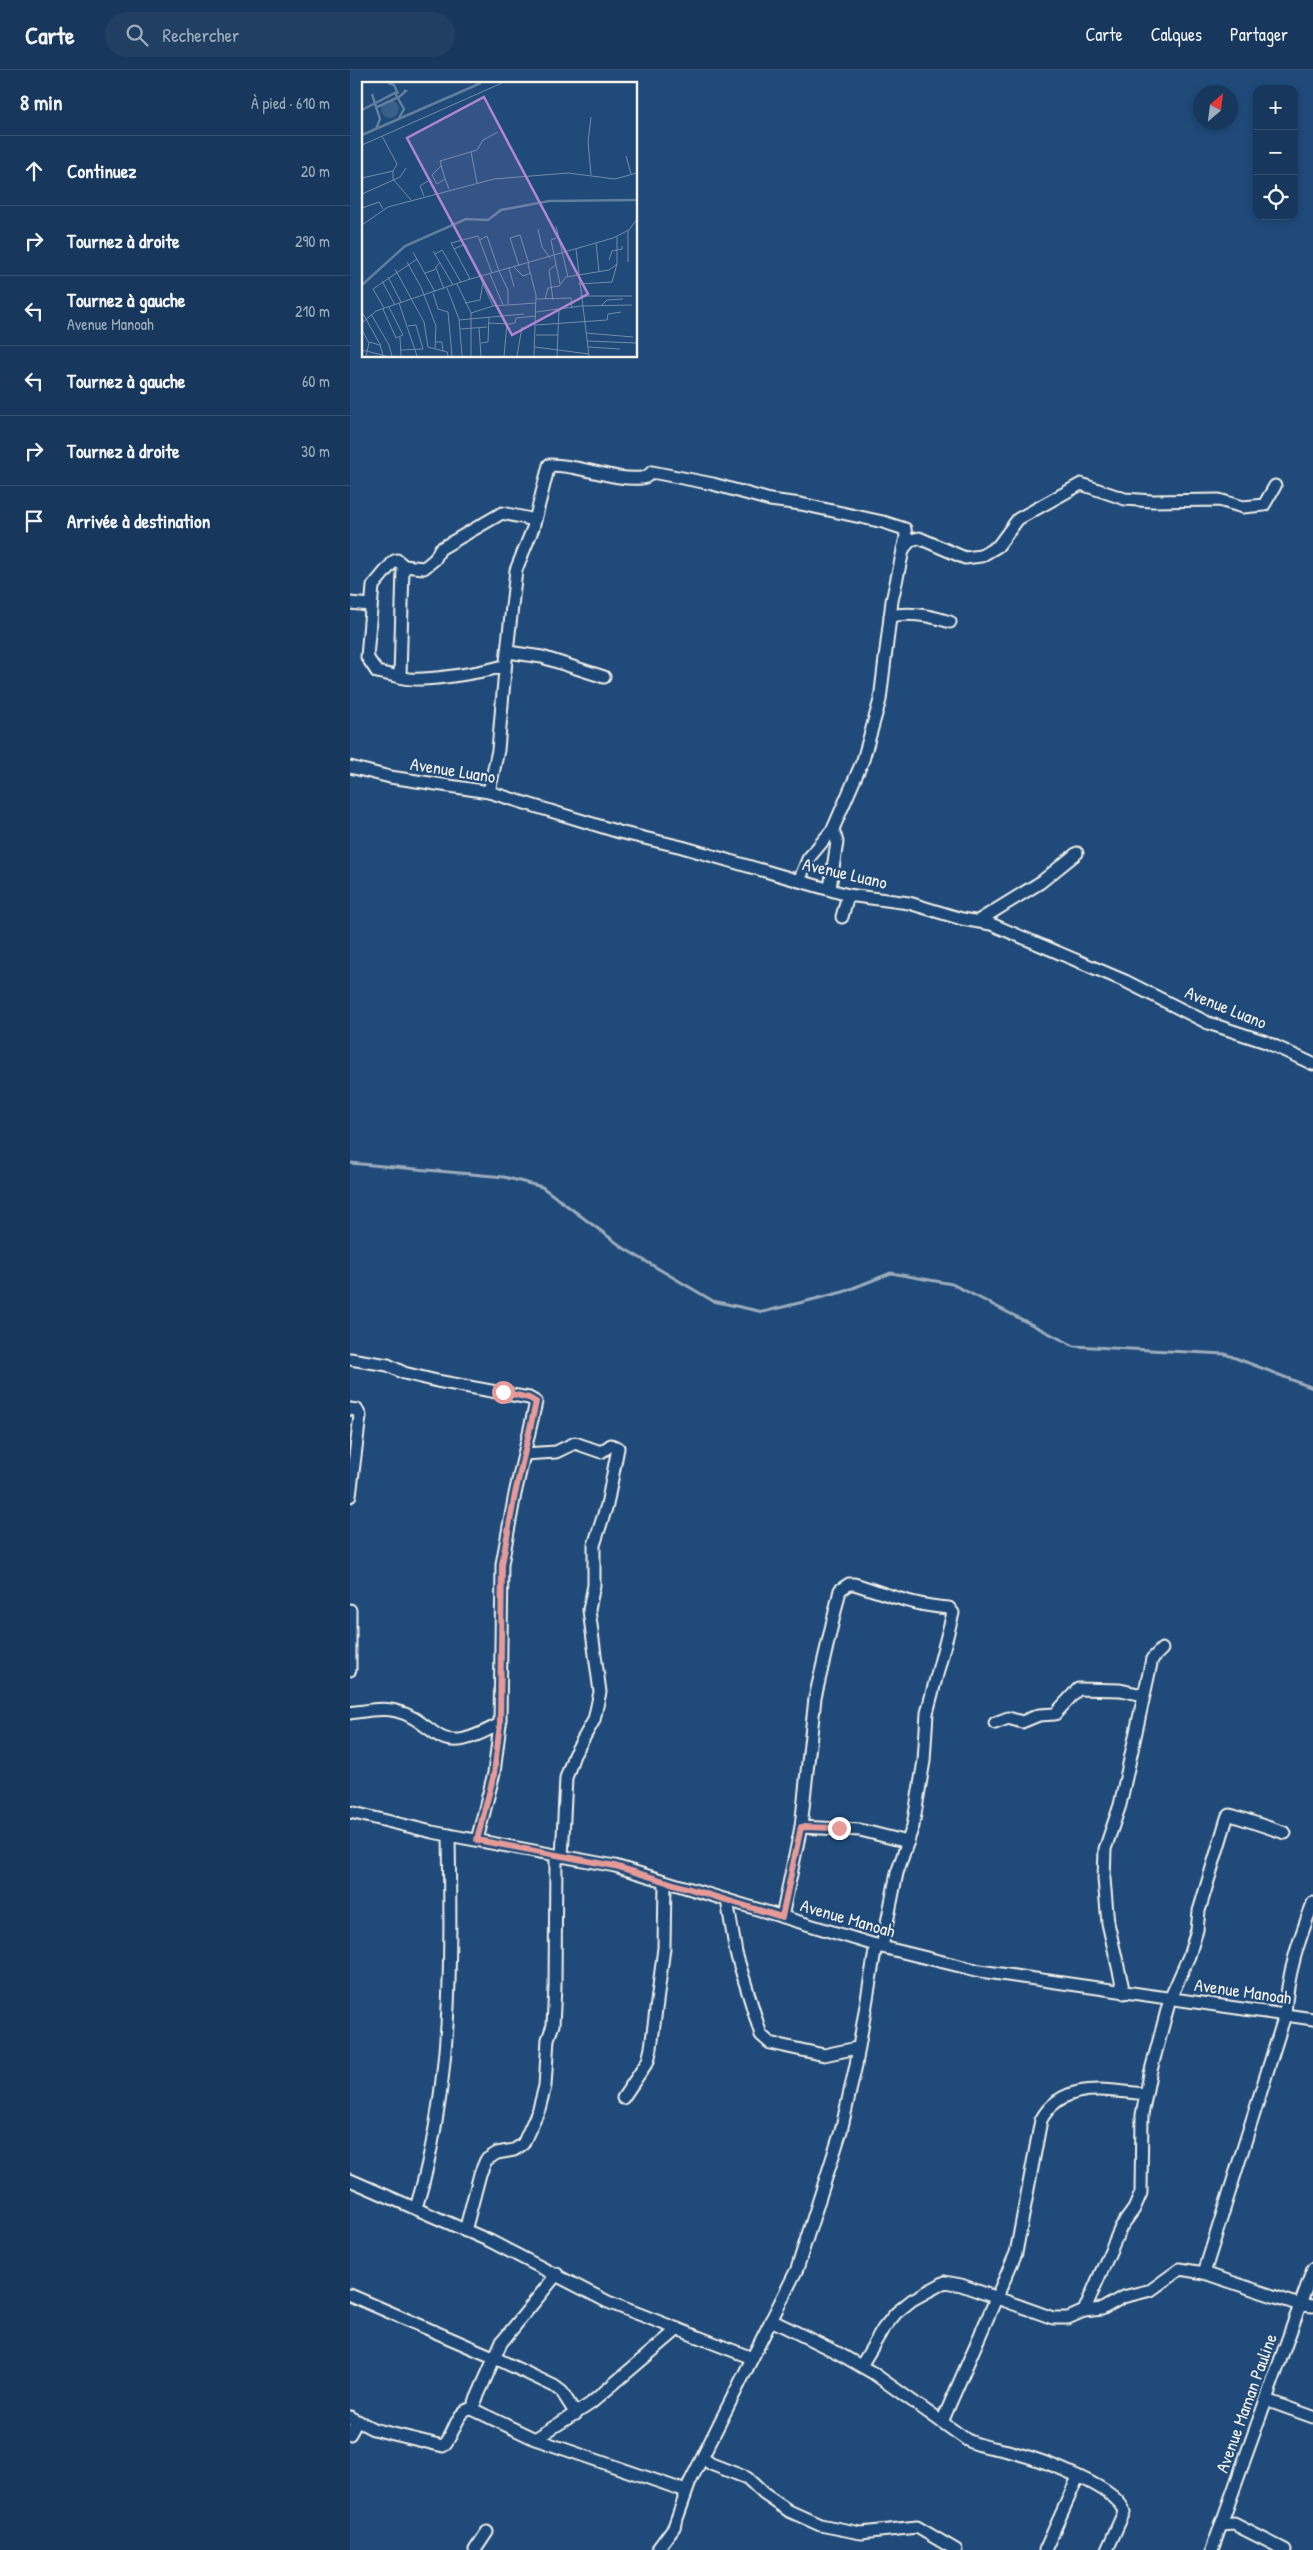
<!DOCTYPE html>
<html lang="fr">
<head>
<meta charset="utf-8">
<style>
	:root { --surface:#17385c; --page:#203f62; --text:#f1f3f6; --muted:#9eacbb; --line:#365272 }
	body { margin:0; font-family:"Patrick Hand",sans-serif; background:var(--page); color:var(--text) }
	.controls { position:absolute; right:15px; top:15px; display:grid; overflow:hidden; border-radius:10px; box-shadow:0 2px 8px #0003 }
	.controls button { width:45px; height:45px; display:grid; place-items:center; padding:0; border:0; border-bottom:1px solid var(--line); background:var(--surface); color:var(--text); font:25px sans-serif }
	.compass { position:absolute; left:843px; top:15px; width:45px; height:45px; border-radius:50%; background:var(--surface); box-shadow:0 2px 8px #0003; rotate:28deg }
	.stop { position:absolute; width:15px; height:15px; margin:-11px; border:4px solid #e69b98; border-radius:50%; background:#fff }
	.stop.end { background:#e69b98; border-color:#fff; box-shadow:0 1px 5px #0008 }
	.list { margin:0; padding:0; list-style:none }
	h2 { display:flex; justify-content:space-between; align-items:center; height:65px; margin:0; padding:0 20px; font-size:21px }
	h2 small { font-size:16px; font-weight:400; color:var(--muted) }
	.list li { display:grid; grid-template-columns:32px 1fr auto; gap:15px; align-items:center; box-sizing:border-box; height:70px; padding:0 20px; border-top:1px solid var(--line) }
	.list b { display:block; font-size:19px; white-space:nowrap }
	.list p { margin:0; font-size:16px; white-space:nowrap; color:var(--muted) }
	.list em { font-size:16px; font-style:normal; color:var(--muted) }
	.icon { flex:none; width:28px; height:28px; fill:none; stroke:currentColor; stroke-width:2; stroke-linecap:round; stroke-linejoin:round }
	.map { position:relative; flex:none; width:963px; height:2480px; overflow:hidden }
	header { display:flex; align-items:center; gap:30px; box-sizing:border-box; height:70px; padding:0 25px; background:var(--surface); border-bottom:1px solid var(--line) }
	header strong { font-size:24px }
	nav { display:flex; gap:28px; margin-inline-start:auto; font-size:18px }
	.search { width:350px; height:45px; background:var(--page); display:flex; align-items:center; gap:12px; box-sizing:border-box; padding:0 18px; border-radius:28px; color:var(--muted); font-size:19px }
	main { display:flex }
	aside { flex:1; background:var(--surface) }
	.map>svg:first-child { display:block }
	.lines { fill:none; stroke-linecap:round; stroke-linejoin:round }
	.stream { stroke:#9cacbb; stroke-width:3 }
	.minor-casing { stroke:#f4f1e8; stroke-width:15 }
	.minor { stroke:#1f4a7a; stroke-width:11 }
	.route { stroke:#e69b98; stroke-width:6 }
	.labels { text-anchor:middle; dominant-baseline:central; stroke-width:4.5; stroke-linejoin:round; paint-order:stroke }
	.street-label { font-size:18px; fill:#f4f1e8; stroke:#1f4a7a }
	.inset-river { fill:none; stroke:#627e9d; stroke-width:2.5 }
	.inset-road { fill:none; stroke:#748da6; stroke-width:1 }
	.view { fill:#b185d1; fill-opacity:0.15; stroke:#b185d1; stroke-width:2.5 }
	.inset-edge { fill:none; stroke:#f4f1e8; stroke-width:2.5 }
</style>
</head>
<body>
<header>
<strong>Carte</strong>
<div class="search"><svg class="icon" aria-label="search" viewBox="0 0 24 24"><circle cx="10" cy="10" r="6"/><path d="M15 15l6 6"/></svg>Rechercher</div>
<nav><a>Carte</a><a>Calques</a><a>Partager</a></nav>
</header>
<main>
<aside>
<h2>8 min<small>À pied · 610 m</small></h2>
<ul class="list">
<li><svg class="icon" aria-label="ahead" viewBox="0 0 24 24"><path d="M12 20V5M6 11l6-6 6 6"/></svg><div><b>Continuez</b></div><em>20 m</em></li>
<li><svg class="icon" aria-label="right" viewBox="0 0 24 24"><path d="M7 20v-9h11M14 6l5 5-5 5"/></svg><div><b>Tournez à droite</b></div><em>290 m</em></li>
<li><svg class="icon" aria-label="left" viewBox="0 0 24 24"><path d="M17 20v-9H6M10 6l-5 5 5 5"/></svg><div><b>Tournez à gauche</b><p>Avenue Manoah</p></div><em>210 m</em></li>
<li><svg class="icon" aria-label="left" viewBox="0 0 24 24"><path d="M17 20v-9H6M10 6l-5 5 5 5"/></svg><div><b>Tournez à gauche</b></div><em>60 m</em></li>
<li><svg class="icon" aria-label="right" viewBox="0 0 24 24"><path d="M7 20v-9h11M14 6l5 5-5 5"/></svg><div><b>Tournez à droite</b></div><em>30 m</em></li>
<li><svg class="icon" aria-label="arrive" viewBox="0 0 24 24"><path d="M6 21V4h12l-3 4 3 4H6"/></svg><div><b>Arrivée à destination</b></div></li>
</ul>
</aside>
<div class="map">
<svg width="963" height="2480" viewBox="0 0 963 2480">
	<rect width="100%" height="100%" fill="#1f4a7a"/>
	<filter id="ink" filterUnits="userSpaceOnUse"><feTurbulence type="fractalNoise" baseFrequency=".02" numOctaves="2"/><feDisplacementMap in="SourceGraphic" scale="10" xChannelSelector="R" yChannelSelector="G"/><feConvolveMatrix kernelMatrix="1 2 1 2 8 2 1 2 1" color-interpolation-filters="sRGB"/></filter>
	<g filter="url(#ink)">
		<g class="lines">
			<path class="stream" d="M0 1093 154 1107 192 1117 275 1179 363 1231 413 1242 493 1222 541 1203 602 1214 724 1276 875 1284 963 1318"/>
			<defs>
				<g id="minor">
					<path d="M553 479 561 470 569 468 615 488 631 486 648 476 668 449 731 414 775 429 802 431 869 430 893 437 914 435 925 416"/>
					<path d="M0 533 20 535"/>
					<path d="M540 546C559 542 582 546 600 552"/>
					<path d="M158 582 192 587 254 607"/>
					<path d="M155 600 166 500 183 458 199 395C229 394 262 411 292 408 296 408 299 405 302 402L363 414 420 430 451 434 533 452 555 459 556 467 542 531 530 630 513 690 483 759 458 789 449 811"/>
					<path d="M50 607 27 602 17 587 23 516 44 491 47 490 54 496"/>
					<path d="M0 697 40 707 139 722 269 762 332 777 498 825 559 833 612 849 641 854 775 911 858 953 916 972 963 994"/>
					<path d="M139 722 148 680 155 600 150 597C132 602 66 614 50 607L53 498 54 496 74 498 85 489 90 479 152 443 185 450"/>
					<path d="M480 818 487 772 483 759"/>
					<path d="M492 847 498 825"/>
					<path d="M628 851 691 812 727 783"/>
					<path d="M0 1289 38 1295 54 1303 87 1311 179 1328 186 1332 165 1424 152 1494 150 1654 144 1703 127 1770"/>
					<path d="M0 1339 7 1340 10 1346 0 1426"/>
					<path d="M174 1384 206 1382 225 1373 251 1382 261 1375 268 1378 257 1435 244 1475V1515L239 1540 250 1622 244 1650 224 1685 216 1708 212 1787"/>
					<path d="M0 1540V1600"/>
					<path d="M0 1643C14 1641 33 1637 46 1641 63 1645 72 1654 86 1664 106 1679 131 1663 150 1654"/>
					<path d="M645 1653 658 1648 672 1652 689 1645 705 1644 728 1619 770 1620 793 1625"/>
					<path d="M0 1742 82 1762 265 1796 532 1877 630 1901 963 1949"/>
					<path d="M451 1757 510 1760 558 1772"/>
					<path d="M377 1830 386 1883 411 1965 420 1973 474 1985 507 1978"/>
					<path d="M432 1847 451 1757 465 1628 490 1520 499 1514H504C537 1524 564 1536 599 1538L603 1543 577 1643 574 1691 563 1756 547 1803 532 1877"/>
					<path d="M774 1923 758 1853 754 1809 755 1779 770 1735 802 1589 812 1579"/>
					<path d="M273 2028 298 1991 301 1978 314 1878 315 1812"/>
					<path d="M0 2110 140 2171 258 2232 402 2288"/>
					<path d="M66 2138C103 2017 101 1890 99 1765"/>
					<path d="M115 2161 130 2104 136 2090 147 2083 164 2080 173 2074 189 2039 195 2016 198 1969 203 1955 205 1917 206 1786"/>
					<path d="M854 2203 935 1945C937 1904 949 1870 963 1833"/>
					<path d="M0 2225 143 2287 204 2316 212 2322 226 2344"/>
					<path d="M734 2241 771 2157 784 2139 791 2123 792 2045 800 2004 820 1929 839 1886 847 1860 849 1841 877 1748 880 1745 884 1746 935 1763"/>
					<path d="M421 2250 488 2283 523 2303 617 2370C633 2378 649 2378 665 2383 688 2389 771 2418 774 2442L757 2480"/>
					<path d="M511 2296 533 2259 546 2243 562 2230 595 2212 611 2215 703 2248H718L734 2241 752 2239 773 2227 801 2220 830 2199 854 2203 950 2235 963 2236"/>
					<path d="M916 2330 963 2347"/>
					<path d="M122 2339 151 2273 207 2204"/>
					<path d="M0 2347 23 2359 93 2376C104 2368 106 2339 122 2339L185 2369 336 2421"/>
					<path d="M592 2352 666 2183 691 2050C713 2009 758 2021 796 2024"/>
					<path d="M0 2364 7 2351"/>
					<path d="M185 2369 240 2334 328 2259"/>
					<path d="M353 2388 361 2394 397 2408 414 2424 439 2441 470 2455 511 2463 567 2457 606 2480"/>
					<path d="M871 2455 884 2454 935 2480"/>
					<path d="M125 2480 137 2462"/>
					<path d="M307 2480 324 2457 340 2412 447 2199 491 2061 506 1995 526 1875"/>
					<path d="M695 2480 728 2407"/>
					<path d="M862 2480 963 2199"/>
				</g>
			</defs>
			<use href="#minor" class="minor-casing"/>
			<use href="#minor" class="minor"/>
		</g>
	</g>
	<g class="lines" filter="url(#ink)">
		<path class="route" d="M153 1322 179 1328 186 1332 165 1424 152 1494 150 1654 144 1704 127 1770 265 1796 432 1847 451 1757 489 1758"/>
	</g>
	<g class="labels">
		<g class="street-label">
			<text transform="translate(103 700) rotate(9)">Avenue Luano</text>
			<text transform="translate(495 803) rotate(13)">Avenue Luano</text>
			<text transform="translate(876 937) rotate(22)">Avenue Luano</text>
			<text transform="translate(498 1848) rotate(16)">Avenue Manoah</text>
			<text transform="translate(893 1921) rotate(8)">Avenue Manoah</text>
			<text transform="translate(896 2333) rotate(-70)">Avenue Maman Pauline</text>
		</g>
	</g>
	<g transform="translate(12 12)">
		<rect width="275" height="275" fill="#1f4a7a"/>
		<path d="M19 27a9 9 0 1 1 18 0a9 9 0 1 1-18 0Z" fill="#3a5f88"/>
		<path class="inset-river" d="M26 1 32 3 36 12M10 12 18 37 14 47M13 26 37 15 44 9 42 8M0 28 33 11 42 27 37 36M0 53 119 1M0 203 43 164 104 137 126 138 139 128 187 119 275 118"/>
		<path class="inset-road" d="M229 35 226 60 229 93M20 54 35 82 31 89V97L49 118M0 63 140 1M109 70 115 101M264 74 269 92M79 84 70 93 75 102 83 97 87 107M0 96 31 89M83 97 78 79 115 68 121 58 136 50M0 112 38 95 44 86M62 114 58 104 69 97M0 126 17 120 21 127M0 143 26 125 132 97 206 91 253 97 275 91M194 144 206 195M176 147 180 165 188 176M194 156 189 158 198 202M117 158 125 154 137 189M234 161 237 189M92 167 103 162 131 224M214 167 227 274M71 169 91 203M51 170 73 210M73 172 80 168 99 200M247 178 250 169 260 167V164M45 180 59 205 74 244 73 267M266 180V149M166 182 174 213 172 274M157 184 148 156 158 153 167 182M152 185 161 194 169 191M74 186 82 207M147 186 152 205M33 187 62 240 66 265 85 270 86 274M137 189 146 208V222M63 191 72 188 78 180M128 192 141 223M26 195 39 220M108 197 89 161 116 154 130 191M20 199 33 223M95 202 109 231V274M216 202 250 200 255 182M85 206 97 237 100 274M71 211 76 227 86 230 90 274M218 214H270M174 217 209 216 210 226M183 217 186 206 197 204 204 195 247 188 255 182V155M191 218 187 188 194 183M37 221 55 274M103 221 118 218 121 201M239 224 245 218 261 217M22 226 11 207 55 177M21 227 34 256 41 253 27 225M0 230 19 264M174 230 219 224 270 223M109 231 131 224 174 221M9 232 27 263 30 274M97 238 162 232M0 241 14 229 105 198 251 156 267 148 275 137M126 241 147 242 153 241 154 236 174 234M174 243 245 238 246 232 259 230M117 246 119 274M98 247 125 245M0 248 7 261 4 274M224 251 271 255M174 253H196M38 255 39 274M225 259 275 261M7 260 18 263 21 273M74 260H80L81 269M119 261 126 260 127 235M173 265 227 272M226 265 258 267M0 268 24 274M39 268 61 267 54 243 46 244M142 274 145 242M155 274 160 245M195 274 197 227"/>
		<path class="view" d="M122 15 226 212 150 253 45 56Z"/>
		<rect width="275" height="275" class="inset-edge"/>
	</g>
</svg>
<div class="controls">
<button>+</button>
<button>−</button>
<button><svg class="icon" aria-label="locate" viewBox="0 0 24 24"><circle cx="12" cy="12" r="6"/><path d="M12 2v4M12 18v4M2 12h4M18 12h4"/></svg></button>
</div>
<svg class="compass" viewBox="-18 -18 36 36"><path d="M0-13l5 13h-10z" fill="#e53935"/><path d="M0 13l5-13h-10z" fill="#9eacbb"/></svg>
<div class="stop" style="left:153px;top:1322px"></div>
<div class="stop end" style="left:489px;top:1758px"></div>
</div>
</main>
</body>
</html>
